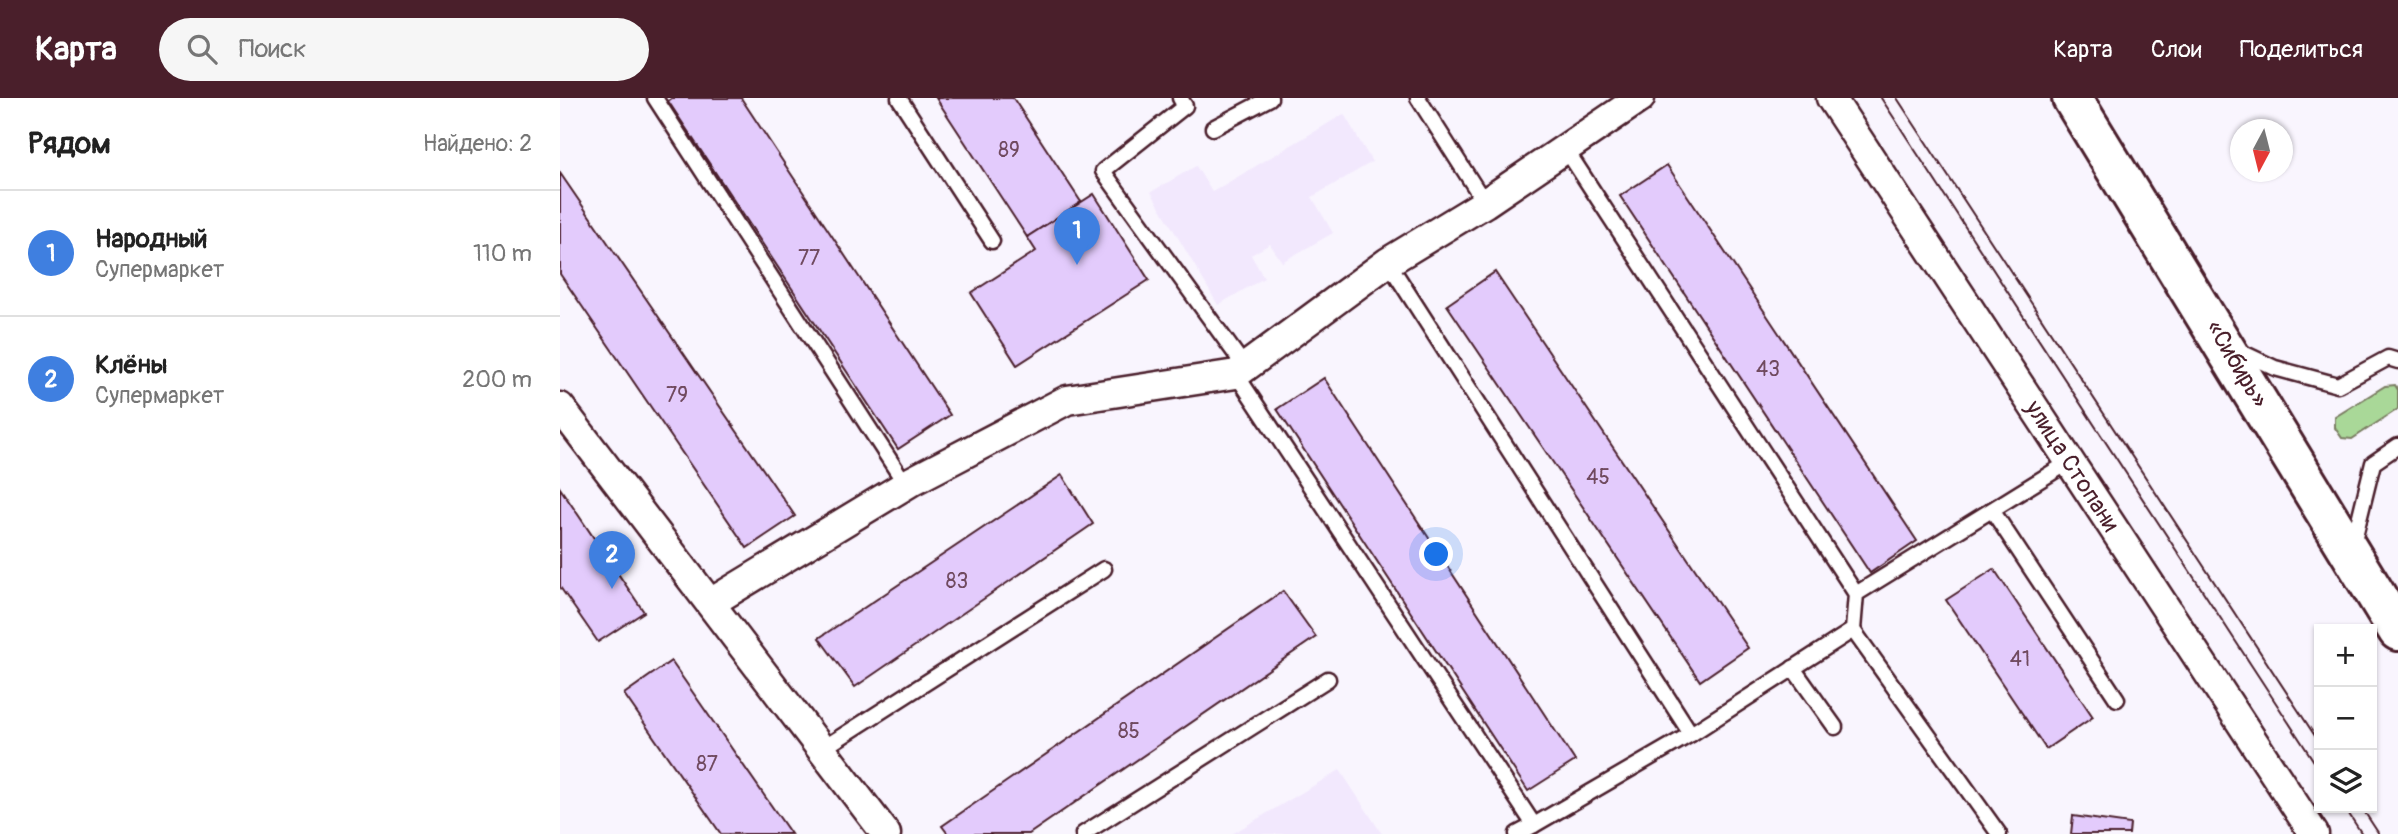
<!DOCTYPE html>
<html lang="ru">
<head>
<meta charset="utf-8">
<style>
	:root { --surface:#fff; --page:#f6f6f6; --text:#222; --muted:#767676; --line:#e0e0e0; --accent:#4a1f2b }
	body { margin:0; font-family:Pangolin,sans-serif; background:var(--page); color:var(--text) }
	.controls { position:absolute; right:21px; bottom:21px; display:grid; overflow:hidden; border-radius:0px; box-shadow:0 2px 5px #0004 }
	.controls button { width:63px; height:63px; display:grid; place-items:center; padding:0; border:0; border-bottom:2px solid var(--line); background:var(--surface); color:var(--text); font:35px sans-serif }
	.compass { position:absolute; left:1670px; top:21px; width:63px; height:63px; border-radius:50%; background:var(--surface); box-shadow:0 2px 5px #0004; rotate:187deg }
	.you { position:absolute; left:877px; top:457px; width:24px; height:24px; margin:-18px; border:5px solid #fff; border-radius:50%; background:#1a73e8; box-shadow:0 0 0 10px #1a73e833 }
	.badge { display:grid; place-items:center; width:46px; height:46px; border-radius:50%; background:var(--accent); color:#fff; font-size:23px; font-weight:700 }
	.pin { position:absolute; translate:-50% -58px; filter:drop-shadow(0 2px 4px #0008) }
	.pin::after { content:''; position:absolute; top:37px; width:24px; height:21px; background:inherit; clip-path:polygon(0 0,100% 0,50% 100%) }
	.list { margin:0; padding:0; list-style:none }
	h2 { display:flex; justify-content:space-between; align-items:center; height:91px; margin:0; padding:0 28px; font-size:30px }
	h2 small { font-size:23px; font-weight:400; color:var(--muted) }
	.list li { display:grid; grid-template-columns:46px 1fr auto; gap:21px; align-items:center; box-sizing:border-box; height:126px; padding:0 28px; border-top:2px solid var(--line) }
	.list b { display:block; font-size:26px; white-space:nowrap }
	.list p { margin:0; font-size:23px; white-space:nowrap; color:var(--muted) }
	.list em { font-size:23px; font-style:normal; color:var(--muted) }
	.icon { flex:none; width:38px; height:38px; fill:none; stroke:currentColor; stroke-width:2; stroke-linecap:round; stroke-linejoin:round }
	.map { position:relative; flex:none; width:1838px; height:736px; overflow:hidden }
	header { display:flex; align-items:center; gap:42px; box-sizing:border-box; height:98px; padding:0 35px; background:var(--accent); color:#fff }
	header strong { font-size:33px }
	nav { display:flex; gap:38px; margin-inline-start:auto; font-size:24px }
	.search { width:490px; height:63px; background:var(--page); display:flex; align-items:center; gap:18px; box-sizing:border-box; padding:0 24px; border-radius:38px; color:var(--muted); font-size:26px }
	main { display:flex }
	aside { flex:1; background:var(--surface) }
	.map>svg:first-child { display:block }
	.built { fill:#f2e8fd }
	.green { fill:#a9d898; stroke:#7a7c62; stroke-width:2 }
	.building { fill:#e3cbfc; stroke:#4a1f2b; stroke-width:2 }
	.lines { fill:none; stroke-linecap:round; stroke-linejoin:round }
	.lane-casing { stroke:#4a1f2b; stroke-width:19 }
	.street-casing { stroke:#4a1f2b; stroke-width:33 }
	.primary-casing { stroke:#4a1f2b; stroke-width:44 }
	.lane { stroke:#fff; stroke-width:14 }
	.street { stroke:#fff; stroke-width:28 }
	.primary { stroke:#fff; stroke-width:38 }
	.tram { stroke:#4a1f2b; stroke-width:2 }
	.labels { text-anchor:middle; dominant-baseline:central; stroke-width:5; stroke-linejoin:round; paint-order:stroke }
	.number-label { font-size:21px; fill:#704a5f }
	.street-label { font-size:24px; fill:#4a1f2b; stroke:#fff }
</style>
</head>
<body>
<header>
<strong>Карта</strong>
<div class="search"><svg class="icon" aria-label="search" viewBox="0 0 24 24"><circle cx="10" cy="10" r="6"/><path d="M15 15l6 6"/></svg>Поиск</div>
<nav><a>Карта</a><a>Слои</a><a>Поделиться</a></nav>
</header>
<main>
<aside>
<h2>Рядом<small>Найдено: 2</small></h2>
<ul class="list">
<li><span class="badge" style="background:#3f7fe0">1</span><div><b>Народный</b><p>Супермаркет</p></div><em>110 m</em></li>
<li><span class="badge" style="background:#3f7fe0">2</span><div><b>Клёны</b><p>Супермаркет</p></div><em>200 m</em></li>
</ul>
</aside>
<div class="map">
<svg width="1838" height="736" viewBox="0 0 1838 736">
	<rect width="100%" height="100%" fill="#f9f5fe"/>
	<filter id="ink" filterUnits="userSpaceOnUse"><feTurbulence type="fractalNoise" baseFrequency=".0143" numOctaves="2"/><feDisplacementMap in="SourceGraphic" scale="14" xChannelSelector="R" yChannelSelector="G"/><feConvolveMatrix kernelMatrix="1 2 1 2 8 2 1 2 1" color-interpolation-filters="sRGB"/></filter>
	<g filter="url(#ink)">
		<g class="built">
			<path d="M784 16 812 64 752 99 773 135 722 164 710 146 691 157 704 180 658 207 591 94 636 68 652 94Z"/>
			<path d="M780 672 822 736H672Z"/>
		</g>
		<path class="green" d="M1835 287 1838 292V311L1792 341 1782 340 1775 330V319L1825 288Z"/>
		<g class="building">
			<path d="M112 0H181L390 317 338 351 108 3Z"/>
			<path d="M376 0H453L521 104 467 139Z"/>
			<path d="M1107 67 1357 443 1310 475 1060 98Z"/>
			<path d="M0 75 235 418 187 450 0 176Z"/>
			<path d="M534 96 589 182 457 267 411 195 476 153 467 139Z"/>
			<path d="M935 174 1188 550 1140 583 887 207Z"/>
			<path d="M764 280 1015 663 968 693 717 311Z"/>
			<path d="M502 377 533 426 295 589 259 540Z"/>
			<path d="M0 390 84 514 38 544 0 489Z"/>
			<path d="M1434 471 1533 619 1486 651 1386 502Z"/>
			<path d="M723 493 756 539 469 736H388L382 728Z"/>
			<path d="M111 563 231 736H161L64 596Z"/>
			<path d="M1513 718 1570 726 1569 736H1511Z"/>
		</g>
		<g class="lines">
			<defs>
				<g id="lane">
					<path d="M95 0 346 387"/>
					<path d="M339 0 432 143"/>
					<path d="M620 0 625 8 543 73 685 269"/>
					<path d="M858 0 925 105"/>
					<path d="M653 30 710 0"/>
					<path d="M1005 50 1296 496"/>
					<path d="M828 164 1131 636"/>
					<path d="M1677 252 1715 270 1778 287 1828 260 1838 263"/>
					<path d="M676 276 974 727 1131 636 1293 532 1296 496 1509 364"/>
					<path d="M1432 412 1557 601"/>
					<path d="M1793 446 1813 365 1838 348"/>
					<path d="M1293 532 1439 736"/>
					<path d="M1233 570 1275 629"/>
					<path d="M262 651 544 471"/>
					<path d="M523 736 768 581"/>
					<path d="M957 736 974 727"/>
				</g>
				<g id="street">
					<path d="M1271 0 1754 736"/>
					<path d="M0 309 326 736"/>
					<path d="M152 504 352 383 507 302 676 276 828 164 925 105 1080 0"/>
				</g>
				<path id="primary" d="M1512 0 1838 533"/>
			</defs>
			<use href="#lane" class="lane-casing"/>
			<use href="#street" class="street-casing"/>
			<use href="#primary" class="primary-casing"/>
			<use href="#lane" class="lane"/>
			<use href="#street" class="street"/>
			<use href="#primary" class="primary"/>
			<g class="tram">
				<path d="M1321 0 1759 671"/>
				<path d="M1337 0 1759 644"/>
				<path d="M1785 710 1802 736"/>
				<path d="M1802 710 1819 736"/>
			</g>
		</g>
	</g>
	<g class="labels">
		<g class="number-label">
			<text x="449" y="52">89</text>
			<text x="249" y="160">77</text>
			<text x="1208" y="271">43</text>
			<text x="117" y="297">79</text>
			<text x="1038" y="379">45</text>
			<text x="397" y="483">83</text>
			<text x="1460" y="561">41</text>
			<text x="569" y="633">85</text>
			<text x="147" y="666">87</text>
		</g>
		<g class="street-label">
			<text transform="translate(1677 266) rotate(59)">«Сибирь»</text>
			<text transform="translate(1512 368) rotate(57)">улица Стопани</text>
		</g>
	</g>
</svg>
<div class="controls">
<button>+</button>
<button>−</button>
<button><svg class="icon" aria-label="layers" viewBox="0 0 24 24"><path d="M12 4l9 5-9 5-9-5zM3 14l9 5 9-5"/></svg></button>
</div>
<svg class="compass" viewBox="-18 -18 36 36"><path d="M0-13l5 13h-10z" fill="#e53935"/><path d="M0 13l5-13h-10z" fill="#767676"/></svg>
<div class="you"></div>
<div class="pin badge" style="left:517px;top:167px;background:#3f7fe0">1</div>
<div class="pin badge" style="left:52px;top:491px;background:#3f7fe0">2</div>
</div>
</main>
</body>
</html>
